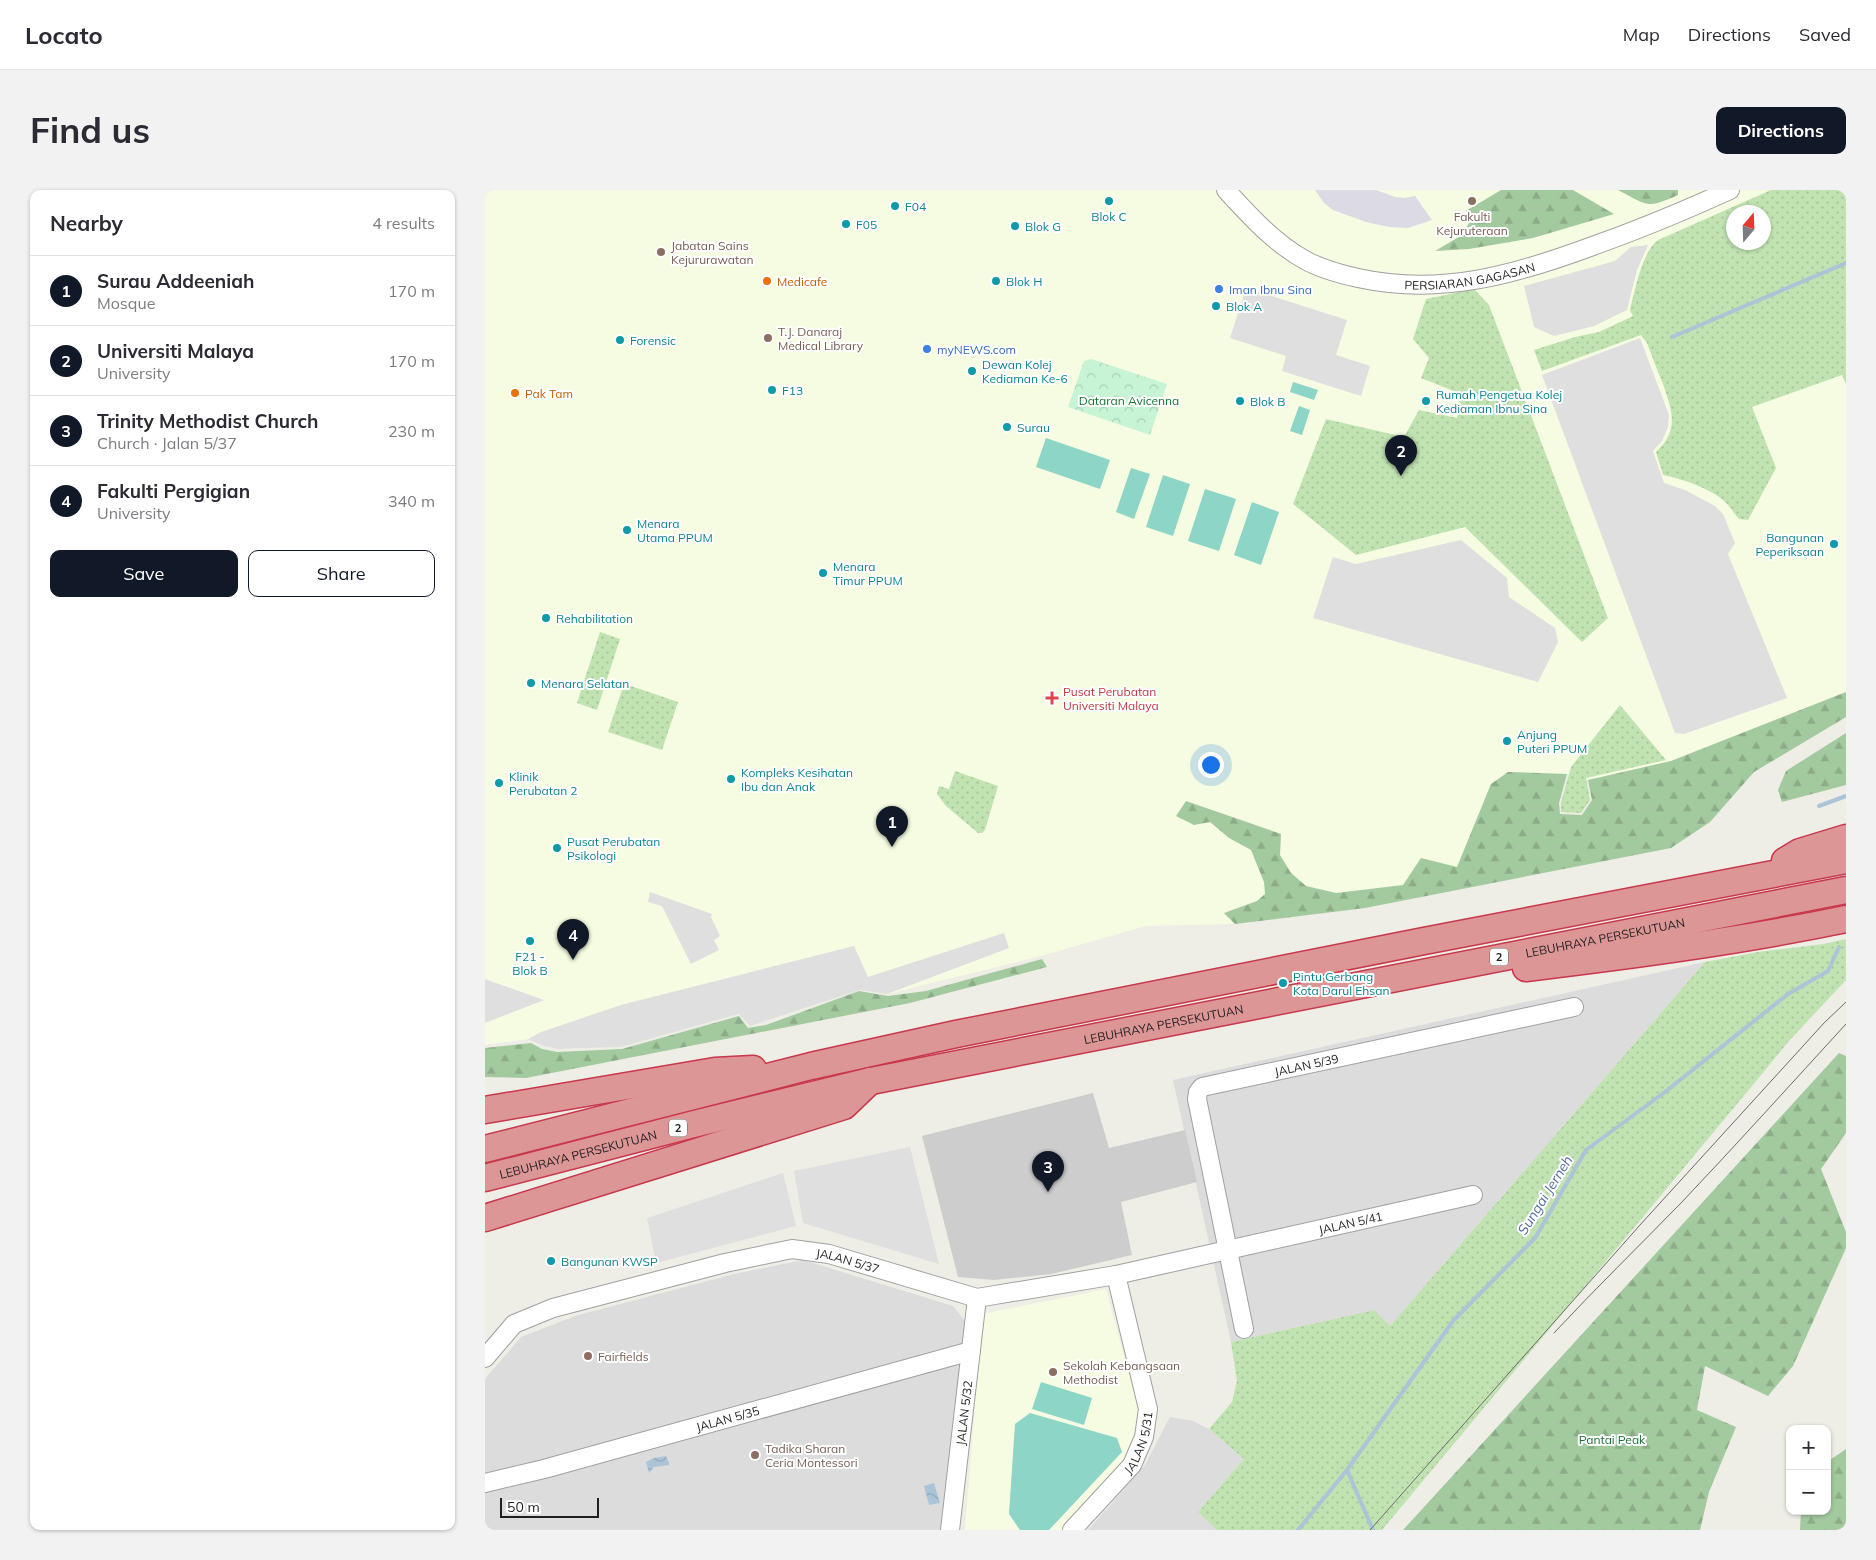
<!DOCTYPE html>
<html lang="en">
<head>
<meta charset="utf-8">
<style>
	:root { --surface:#fff; --page:#f2f2f3; --text:#2b2b33; --muted:#7c7c81; --line:#e1e1e2; --accent:#111827 }
	body { margin:0; font-family:Mulish,sans-serif; background:var(--page); color:var(--text) }
	.controls { position:absolute; right:15px; bottom:15px; display:grid; overflow:hidden; border-radius:10px; box-shadow:0 1px 4px #0004 }
	.controls button { width:45px; height:45px; display:grid; place-items:center; padding:0; border:0; border-bottom:1px solid var(--line); background:var(--surface); color:var(--text); font:25px sans-serif }
	.compass { position:absolute; left:1241px; top:15px; width:45px; height:45px; border-radius:50%; background:var(--surface); box-shadow:0 1px 4px #0004; rotate:19deg }
	.scale { position:absolute; left:15px; bottom:12px; width:99px; box-sizing:border-box; padding-left:5px; border:2px solid #1f1f1f; border-top:0; font-size:14px; line-height:18px; white-space:nowrap; color:#1f1f1f; -webkit-text-stroke:4px #fff; paint-order:stroke }
	.you { position:absolute; left:725px; top:574px; width:18px; height:18px; margin:-12px; border:4px solid #fff; border-radius:50%; background:#1a73e8; box-shadow:0 0 0 8px #1a73e833 }
	.badge { display:grid; place-items:center; width:32px; height:32px; border-radius:50%; background:var(--accent); color:#fff; font-size:16px; font-weight:700 }
	.pin { position:absolute; translate:-50% -41px; filter:drop-shadow(0 1px 2px #0008) }
	.pin::after { content:''; position:absolute; top:26px; width:18px; height:15px; background:inherit; clip-path:polygon(0 0,100% 0,50% 100%) }
	.list { margin:0; padding:0; list-style:none }
	h2 { display:flex; justify-content:space-between; align-items:center; height:65px; margin:0; padding:0 20px; font-size:21px }
	h2 small { font-size:16px; font-weight:400; color:var(--muted) }
	.list li { display:grid; grid-template-columns:32px 1fr auto; gap:15px; align-items:center; box-sizing:border-box; height:70px; padding:0 20px; border-top:1px solid var(--line) }
	.list b { display:block; font-size:19px; white-space:nowrap }
	.list p { margin:0; font-size:16px; white-space:nowrap; color:var(--muted) }
	.list em { font-size:16px; font-style:normal; color:var(--muted) }
	.actions { display:flex; gap:10px; padding:15px 20px }
	.actions a { flex:1; padding:11px 0; border:1px solid var(--accent); border-radius:10px; text-align:center; font-size:18px; color:var(--accent) }
	.actions .main { background:var(--accent); color:#fff }
	.map { position:relative; flex:none; width:1361px; height:1340px; overflow:hidden; border-radius:10px }
	header { display:flex; align-items:center; gap:30px; box-sizing:border-box; height:70px; padding:0 25px; background:var(--surface); border-bottom:1px solid var(--line) }
	header strong { font-size:24px }
	nav { display:flex; gap:28px; margin-inline-start:auto; font-size:18px }
	.intro { display:flex; align-items:center; justify-content:space-between; box-sizing:border-box; height:120px; padding:0 30px }
	h1 { margin:0; font-size:35px }
	.button { padding:12px 22px; border-radius:10px; background:var(--accent); color:#fff; font-size:18px; font-weight:700 }
	main { display:flex; gap:30px; padding:0 30px }
	aside { flex:1; background:var(--surface); border-radius:10px; box-shadow:0 1px 4px #0004 }
	.map>svg:first-child { display:block }
	.residential { fill:#dcdcdc }
	.education { fill:#f6fce1; fill-rule:evenodd }
	.religious { fill:#cdcdcd }
	.grass { fill:url(#grass-dots); fill-rule:evenodd }
	.forest { fill:url(#forest-firs) }
	.park { fill:url(#park-crowns) }
	.pitch { fill:#8cd5c7 }
	.parking { fill:#dfdfdf }
	.plaza { fill:#dcdae4 }
	.water { fill:url(#water-waves) }
	.lines { fill:none; stroke-linecap:round; stroke-linejoin:round }
	.stream { stroke:#abc4d7; stroke-width:4 }
	.minor-casing { stroke:#a0a0a0; stroke-width:20 }
	.highway-casing { stroke:#c8374c; stroke-width:29 }
	.minor { stroke:#fff; stroke-width:18 }
	.highway { stroke:#dd9696; stroke-width:26 }
	.tram { stroke:#6d6d6d; stroke-width:1 }
	.culture-dot { fill:#0f9aa8; stroke:#fff; stroke-width:2 }
	.education-dot { fill:#8d6e63; stroke:#fff; stroke-width:2 }
	.food-dot { fill:#e8710a; stroke:#fff; stroke-width:2 }
	.shop-dot { fill:#3f7fe0; stroke:#fff; stroke-width:2 }
	.health-dot { fill:#e0444e; stroke:#fff; stroke-width:2 }
	.labels { text-anchor:middle; dominant-baseline:central; stroke-width:4; stroke-linejoin:round; paint-order:stroke }
	.shield { fill:#fff; stroke:#626262; stroke-width:1 }
	.shield-label { font-size:11px; font-weight:bold; fill:#1f1f1f }
	.culture-label { font-size:12px; fill:#0d838f; stroke:#fff; text-anchor:start }
	.education-label { font-size:12px; fill:#785e54; stroke:#fff; text-anchor:start }
	.street-label { font-size:12px; fill:#1f1f1f; stroke:#fff }
	.food-label { font-size:12px; fill:#c56008; stroke:#fff; text-anchor:start }
	.shop-label { font-size:12px; fill:#366cbe; stroke:#fff; text-anchor:start }
	.park-label { font-size:12px; fill:#177231; stroke:#fff }
	.health-label { font-size:12px; fill:#be3a42; stroke:#fff; text-anchor:start }
	.water-label { font-size:14px; font-style:italic; fill:#556da4; stroke:#fff }
</style>
</head>
<body>
<header>
<strong>Locato</strong>
<nav><a>Map</a><a>Directions</a><a>Saved</a></nav>
</header>
<div class="intro"><h1>Find us</h1><a class="button">Directions</a></div>
<main>
<aside>
<h2>Nearby<small>4 results</small></h2>
<ul class="list">
<li><span class="badge">1</span><div><b>Surau Addeeniah</b><p>Mosque</p></div><em>170 m</em></li>
<li><span class="badge">2</span><div><b>Universiti Malaya</b><p>University</p></div><em>170 m</em></li>
<li><span class="badge">3</span><div><b>Trinity Methodist Church</b><p>Church · Jalan 5/37</p></div><em>230 m</em></li>
<li><span class="badge">4</span><div><b>Fakulti Pergigian</b><p>University</p></div><em>340 m</em></li>
</ul>
<div class="actions"><a class="main">Save</a><a>Share</a></div>
</aside>
<div class="map">
<svg width="1361" height="1340" viewBox="0 0 1361 1340">
	<defs>
		<pattern id="grass-dots" width="8" height="8" patternUnits="userSpaceOnUse" patternTransform="scale(1.25)"><rect width="8" height="8" fill="#c0e3b1"/><path d="M2 2h.1M6 6h.1" fill="none" stroke="#a5c298" stroke-width="1.8" stroke-linecap="round"/></pattern>
		<pattern id="forest-firs" width="22" height="20" patternUnits="userSpaceOnUse" patternTransform="scale(1.25)"><rect width="22" height="20" fill="#a3c99f"/><path d="M5 1l3.5 6h-7zM16 11l3.5 6h-7z" fill="#8cac88"/></pattern>
		<pattern id="park-crowns" width="20" height="18" patternUnits="userSpaceOnUse" patternTransform="scale(1.25)"><rect width="20" height="18" fill="#c7f4d4"/><path d="M2 6a3 3 0 1 1 6 0M12 15a3 3 0 1 1 6 0" fill="none" stroke="#aad1b6"/></pattern>
		<pattern id="water-waves" width="16" height="10" patternUnits="userSpaceOnUse" patternTransform="scale(1.25)"><rect width="16" height="10" fill="#abc4d7"/><path d="M0 5q4-4 8 0t8 0" fill="none" stroke="#93a8b8"/></pattern>
	</defs>
	<rect width="100%" height="100%" fill="#eeede6"/>
	<g class="residential">
		<path d="M1220 772 905 1136 889 1120 746 1152 688 890Z"/>
		<path d="M318 1070 468 1116 481 1132 455 1340H0V1189L36 1147 90 1126 249 1084Z"/>
		<path d="M685 1227 708 1231 724 1239 759 1269 713 1322 732 1340H603L660 1275Z"/>
	</g>
	<g class="education">
		<path d="M0 0H1361V503L1186 571 1103 590 1082 584 1006 594 972 678 923 701 750 734 661 736 556 766 402 804 375 800 265 836 254 824 136 857 73 859 44 849 0 855ZM1248 22H1278V52H1248Z"/>
		<path d="M621 1099 654 1221 655 1242 646 1270 579 1340H480L497 1124Z"/>
	</g>
	<path class="religious" d="M608 903 624 958 700 940 712 992 636 1012 647 1065 566 1084 509 1090 473 1087 437 946Z"/>
	<g class="grass">
		<path d="M1286 0H1361V194L1357 185 1267 217 1291 278 1263 330 1254 329C1249 323 1244 315 1238 310 1226 299 1195 288 1178 285L1171 262C1195 240 1187 221 1178 194 1172 180 1167 166 1162 153L1156 145 1057 181 1049 160 1090 147 1114 142 1148 126 1145 120C1150 100 1157 62 1173 50ZM1248 22H1278V52H1248Z"/>
		<path d="M989 99 1004 115 1123 428 1097 452 980 337 871 365 808 314 841 229 919 247 934 220 972 228 976 204 936 188 944 168 928 149 941 109Z"/>
		<path d="M115 442 135 449 112 520 92 513Z"/>
		<path d="M146 496 193 512 177 560 123 542 137 500Z"/>
		<path d="M1135 515 1181 570 1101 588 1105 610 1096 623 1076 622V613L1086 577Z"/>
		<path d="M470 581 513 596 500 640 497 643H493L461 616 452 604 454 596 464 599Z"/>
		<path d="M1361 749V790L1303 852 1272 890 897 1340H732L713 1322 759 1269 724 1239 747 1212 752 1191 746 1152 889 1120 905 1136 1220 772 1273 762 1339 754Z"/>
	</g>
	<g class="forest">
		<path d="M1016 0H1088L1129 24 1048 48 984 59 950 61 977 45 984 33 981 21Z"/>
		<path d="M1133 0H1193V5C1161 19 1164 16 1133 0Z"/>
		<path d="M1361 502V527L1269 582 1225 632 1186 658 880 718 750 734 739 723 772 711 780 704 779 692 766 660 744 648 725 632 709 635 691 626 701 611 796 644 795 665 806 683 821 696 851 703 918 695 936 668 972 677 1006 594 1023 582 1082 584 1074 613 1075 624 1097 625 1107 610 1103 590 1186 571Z"/>
		<path d="M1361 543V595L1297 612 1293 600 1301 581Z"/>
		<path d="M557 769 562 777 425 813 41 888 0 887V858L46 853 57 859 72 862 137 859 254 826 263 838 281 835 374 801 403 806 441 801Z"/>
		<path d="M1354 863 1361 866V943L1336 979 1361 1042V1058L1308 1176 1283 1206 1220 1176 1212 1220 1251 1237 1224 1302 1215 1340H918Z"/>
		<path d="M1361 1259V1340H1315L1316 1321H1342V1272Z"/>
	</g>
	<path class="park" d="M606 169 682 194 665 245 583 217 599 171Z"/>
	<g class="pitch">
		<path d="M808 192 833 200 829 210 805 202Z"/>
		<path d="M814 216 825 220 817 245 805 241Z"/>
		<path d="M561 248 625 270 615 299 551 277Z"/>
		<path d="M646 278 665 284 649 329 631 322Z"/>
		<path d="M678 285 705 294 688 346 661 337Z"/>
		<path d="M720 299 751 309 734 361 703 351Z"/>
		<path d="M767 312 794 322 776 375 749 365Z"/>
		<path d="M556 1192 607 1208 599 1235 547 1219Z"/>
		<path d="M545 1223 632 1248 637 1262 564 1340H535L524 1324 530 1234Z"/>
	</g>
	<g class="parking">
		<path d="M1163 55 1152 80 1142 120 1109 136 1069 146 1049 137 1039 96 1130 71 1146 57Z"/>
		<path d="M761 98 862 130 851 165 885 176 876 206 797 181 801 166 745 148Z"/>
		<path d="M1155 148 1184 225 1183 237 1177 251 1168 261 1179 293 1200 300 1230 316 1238 324 1250 353 1243 364 1302 508 1199 544 1190 543 1057 185Z"/>
		<path d="M976 350 1022 388 1024 407 1070 438 1073 452 1053 492 828 428 848 367 871 374Z"/>
		<path d="M165 702 227 724 226 727 235 746 229 750 234 760 206 774 177 716 163 712Z"/>
		<path d="M519 743 524 758 402 804 375 800 265 836 254 824 136 857 73 859 59 856 43 849 56 842 136 815 369 756 383 787Z"/>
		<path d="M0 789 59 810 0 833Z"/>
		<path d="M425 957 454 1074 318 1033 309 981Z"/>
		<path d="M298 983 311 1036 171 1073 162 1028Z"/>
	</g>
	<path class="plaza" d="M830 0H891L910 7 920 8 930 6 947 30 923 38 904 37 881 32 848 20 839 13Z"/>
	<g class="water">
		<path d="M181 1266 184 1273V1275L169 1277 164 1283 161 1272 169 1268Z"/>
		<path d="M449 1293 455 1313 444 1315 439 1296Z"/>
	</g>
	<g class="lines">
		<g class="stream">
			<path d="M1187 147 1361 73"/>
			<path d="M1334 616 1361 606"/>
			<path d="M862 1280 888 1340"/>
			<path d="M813 1340 862 1280 968 1131 1050 1048 1101 960 1180 902 1303 804 1343 781 1354 757"/>
		</g>
		<defs>
			<g id="minor">
				<path id="s1" d="M741 0C764 25 789 53 820 70 836 79 855 84 873 88 955 106 1029 85 1105 57 1153 40 1199 21 1245 0"/>
				<path id="s2" d="M759 1139 712 909 713 902 717 897 1089 817"/>
				<path id="s3" d="M0 1168 29 1134 68 1118 240 1073 307 1059 344 1064 492 1108 631 1085 988 1005"/>
				<path id="s4" d="M0 1293 59 1279 486 1161"/>
				<path id="s5" d="M465 1340 492 1108"/>
				<path id="s6" d="M587 1340 647 1275 659 1247 663 1219 631 1085"/>
			</g>
			<g id="highway">
				<path d="M1300 671 1315 662 1361 648"/>
				<path d="M1041 778C1148 765 1255 751 1361 729"/>
				<path d="M0 920 230 881 268 879"/>
				<path d="M0 959 326 876 471 844 939 751 1361 670"/>
				<path id="s7" d="M0 988 209 934 386 891 1361 700"/>
				<path d="M0 1028 359 916 385 891"/>
			</g>
		</defs>
		<use href="#minor" class="minor-casing"/>
		<use href="#highway" class="highway-casing"/>
		<use href="#minor" class="minor"/>
		<use href="#highway" class="highway"/>
		<g class="tram">
			<path d="M1069 1143C1110 1099 1154 1056 1196 1013 1252 954 1306 894 1361 834"/>
			<path d="M885 1340 1155 1035 1339 833 1361 812"/>
		</g>
	</g>
	<g class="culture-dot">
		<circle cx="624" cy="11" r="5"/>
		<circle cx="410" cy="16" r="5"/>
		<circle cx="361" cy="34" r="5"/>
		<circle cx="530" cy="36" r="5"/>
		<circle cx="511" cy="91" r="5"/>
		<circle cx="731" cy="116" r="5"/>
		<circle cx="135" cy="150" r="5"/>
		<circle cx="487" cy="181" r="5"/>
		<circle cx="287" cy="200" r="5"/>
		<circle cx="755" cy="211" r="5"/>
		<circle cx="941" cy="211" r="5"/>
		<circle cx="522" cy="237" r="5"/>
		<circle cx="142" cy="340" r="5"/>
		<circle cx="1349" cy="354" r="5"/>
		<circle cx="338" cy="383" r="5"/>
		<circle cx="61" cy="428" r="5"/>
		<circle cx="46" cy="493" r="5"/>
		<circle cx="1022" cy="551" r="5"/>
		<circle cx="246" cy="589" r="5"/>
		<circle cx="14" cy="593" r="5"/>
		<circle cx="72" cy="658" r="5"/>
		<circle cx="45" cy="751" r="5"/>
		<circle cx="798" cy="793" r="5"/>
		<circle cx="66" cy="1071" r="5"/>
	</g>
	<g class="education-dot">
		<circle cx="987" cy="11" r="5"/>
		<circle cx="176" cy="62" r="5"/>
		<circle cx="283" cy="148" r="5"/>
		<circle cx="103" cy="1166" r="5"/>
		<circle cx="568" cy="1182" r="5"/>
		<circle cx="270" cy="1265" r="5"/>
	</g>
	<g class="food-dot">
		<circle cx="282" cy="91" r="5"/>
		<circle cx="30" cy="203" r="5"/>
	</g>
	<g class="shop-dot">
		<circle cx="734" cy="99" r="5"/>
		<circle cx="442" cy="159" r="5"/>
	</g>
	<path class="health-dot" d="M564.5 500.5h5v5h5v5h-5v5h-5v-5h-5v-5h5z"/>
	<g class="labels">
		<g class="shield">
			<rect x="1005" y="758.5" width="18" height="17" rx="4"/>
			<rect x="184" y="929.5" width="18" height="17" rx="4"/>
		</g>
		<g class="shield-label">
			<text x="1014" y="767">2</text>
			<text x="193" y="938">2</text>
		</g>
		<g class="culture-label">
			<text x="420" y="16">F04</text>
			<text x="624" y="26" text-anchor="middle">Blok C</text>
			<text x="371" y="34">F05</text>
			<text x="540" y="36">Blok G</text>
			<text x="521" y="91">Blok H</text>
			<text x="741" y="116">Blok A</text>
			<text x="145" y="150">Forensic</text>
			<text x="497" y="174">Dewan Kolej<tspan x="497" dy="14">Kediaman Ke-6</tspan></text>
			<text x="297" y="200">F13</text>
			<text x="951" y="204">Rumah Pengetua Kolej<tspan x="951" dy="14">Kediaman Ibnu Sina</tspan></text>
			<text x="765" y="211">Blok B</text>
			<text x="532" y="237">Surau</text>
			<text x="152" y="333">Menara<tspan x="152" dy="14">Utama PPUM</tspan></text>
			<text x="1339" y="347" text-anchor="end">Bangunan<tspan x="1339" dy="14">Peperiksaan</tspan></text>
			<text x="348" y="376">Menara<tspan x="348" dy="14">Timur PPUM</tspan></text>
			<text x="71" y="428">Rehabilitation</text>
			<text x="56" y="493">Menara Selatan</text>
			<text x="1032" y="544">Anjung<tspan x="1032" dy="14">Puteri PPUM</tspan></text>
			<text x="256" y="582">Kompleks Kesihatan<tspan x="256" dy="14">Ibu dan Anak</tspan></text>
			<text x="24" y="586">Klinik<tspan x="24" dy="14">Perubatan 2</tspan></text>
			<text x="82" y="651">Pusat Perubatan<tspan x="82" dy="14">Psikologi</tspan></text>
			<text x="45" y="766" text-anchor="middle">F21 -<tspan x="45" dy="14">Blok B</tspan></text>
			<text x="808" y="786">Pintu Gerbang<tspan x="808" dy="14">Kota Darul Ehsan</tspan></text>
			<text x="76" y="1071">Bangunan KWSP</text>
		</g>
		<g class="education-label">
			<text x="987" y="26" text-anchor="middle">Fakulti<tspan x="987" dy="14">Kejuruteraan</tspan></text>
			<text x="186" y="55">Jabatan Sains<tspan x="186" dy="14">Kejururawatan</tspan></text>
			<text x="293" y="141">T.J. Danaraj<tspan x="293" dy="14">Medical Library</tspan></text>
			<text x="113" y="1166">Fairfields</text>
			<text x="578" y="1175">Sekolah Kebangsaan<tspan x="578" dy="14">Methodist</tspan></text>
			<text x="280" y="1258">Tadika Sharan<tspan x="280" dy="14">Ceria Montessori</tspan></text>
		</g>
		<g class="street-label">
			<text stroke="none"><textPath href="#s1" startOffset="275">PERSIARAN GAGASAN</textPath></text>
			<text stroke="none"><textPath href="#s7" startOffset="1146">LEBUHRAYA PERSEKUTUAN</textPath></text>
			<text stroke="none"><textPath href="#s7" startOffset="696">LEBUHRAYA PERSEKUTUAN</textPath></text>
			<text stroke="none"><textPath href="#s2" startOffset="355">JALAN 5/39</textPath></text>
			<text stroke="none"><textPath href="#s7" startOffset="96">LEBUHRAYA PERSEKUTUAN</textPath></text>
			<text stroke="none"><textPath href="#s3" startOffset="906">JALAN 5/41</textPath></text>
			<text stroke="none"><textPath href="#s3" startOffset="390">JALAN 5/37</textPath></text>
			<text stroke="none"><textPath href="#s5" startOffset="118">JALAN 5/32</textPath></text>
			<text stroke="none"><textPath href="#s4" startOffset="251">JALAN 5/35</textPath></text>
			<text stroke="none"><textPath href="#s6" startOffset="112">JALAN 5/31</textPath></text>
		</g>
		<g class="food-label">
			<text x="292" y="91">Medicafe</text>
			<text x="40" y="203">Pak Tam</text>
		</g>
		<g class="shop-label">
			<text x="744" y="99">Iman Ibnu Sina</text>
			<text x="452" y="159">myNEWS.com</text>
		</g>
		<g class="park-label">
			<text x="644" y="210">Dataran Avicenna</text>
			<text x="1127" y="1249">Pantai Peak</text>
		</g>
		<g class="health-label">
			<text x="578" y="501">Pusat Perubatan<tspan x="578" dy="14">Universiti Malaya</tspan></text>
		</g>
		<g class="water-label">
			<text transform="translate(1060 1005) rotate(-58)">Sungai Jerneh</text>
		</g>
	</g>
</svg>
<div class="controls">
<button>+</button>
<button>−</button>
</div>
<svg class="compass" viewBox="-18 -18 36 36"><path d="M0-13l5 13h-10z" fill="#e53935"/><path d="M0 13l5-13h-10z" fill="#7c7c81"/></svg>
<div class="scale">50 m</div>
<div class="you"></div>
<div class="pin badge" style="left:407px;top:657px">1</div>
<div class="pin badge" style="left:916px;top:286px">2</div>
<div class="pin badge" style="left:563px;top:1002px">3</div>
<div class="pin badge" style="left:88px;top:770px">4</div>
</div>
</main>
</body>
</html>
